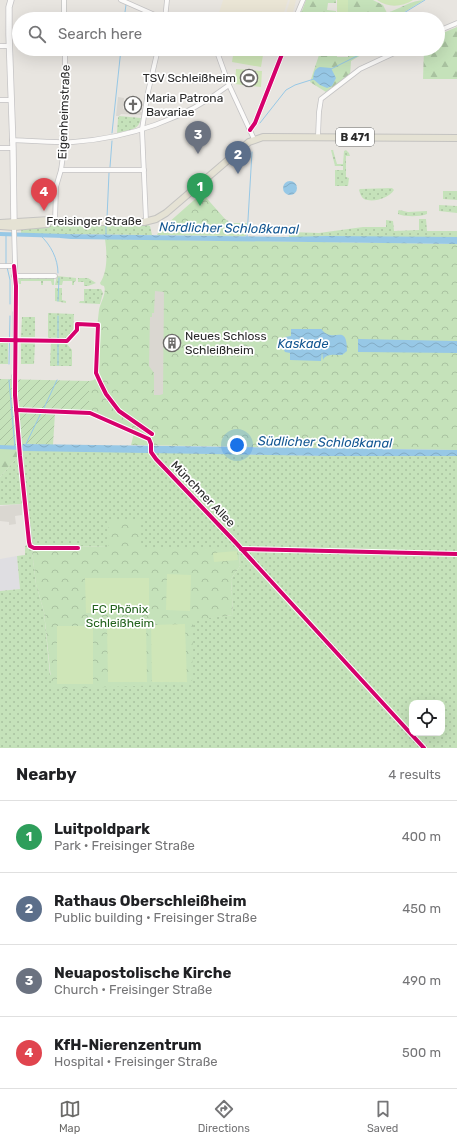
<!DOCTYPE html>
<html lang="en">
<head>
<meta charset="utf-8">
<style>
	:root { --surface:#fff; --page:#f6f6f6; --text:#202124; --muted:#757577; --line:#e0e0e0; --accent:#6c6b69 }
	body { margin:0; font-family:Rubik,sans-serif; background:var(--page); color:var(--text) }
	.controls { position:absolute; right:12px; bottom:12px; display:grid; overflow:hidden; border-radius:8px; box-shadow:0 4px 16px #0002 }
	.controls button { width:36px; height:36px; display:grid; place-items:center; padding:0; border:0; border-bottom:1px solid var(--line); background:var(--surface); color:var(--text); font:20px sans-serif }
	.you { position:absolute; left:237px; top:445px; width:14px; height:14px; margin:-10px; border:3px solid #fff; border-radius:50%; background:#1a73e8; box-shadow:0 0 0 6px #1a73e833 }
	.badge { display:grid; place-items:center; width:26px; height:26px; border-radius:50%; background:var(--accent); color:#fff; font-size:13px; font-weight:700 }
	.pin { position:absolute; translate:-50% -33px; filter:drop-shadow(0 1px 2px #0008) }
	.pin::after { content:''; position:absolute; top:21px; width:14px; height:12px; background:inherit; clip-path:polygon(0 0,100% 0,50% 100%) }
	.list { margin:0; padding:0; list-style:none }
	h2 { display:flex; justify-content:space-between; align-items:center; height:52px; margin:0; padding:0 16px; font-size:17px }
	h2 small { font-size:13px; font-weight:400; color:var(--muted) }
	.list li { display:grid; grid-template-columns:26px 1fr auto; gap:12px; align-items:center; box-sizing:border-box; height:72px; padding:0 16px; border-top:1px solid var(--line) }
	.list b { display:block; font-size:15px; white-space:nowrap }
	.list p { margin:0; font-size:13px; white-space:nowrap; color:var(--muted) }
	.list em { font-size:13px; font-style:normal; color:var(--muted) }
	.icon { flex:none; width:22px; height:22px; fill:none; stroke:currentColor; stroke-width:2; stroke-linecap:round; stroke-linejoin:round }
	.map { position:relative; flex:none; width:457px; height:748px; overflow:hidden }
	.search { position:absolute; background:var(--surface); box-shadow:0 4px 16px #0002; left:12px; right:12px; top:12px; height:44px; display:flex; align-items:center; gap:10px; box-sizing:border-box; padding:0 14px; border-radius:22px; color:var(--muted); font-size:15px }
	.sheet { height:340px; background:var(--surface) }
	nav { display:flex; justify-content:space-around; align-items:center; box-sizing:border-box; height:56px; border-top:1px solid var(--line); background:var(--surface); font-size:11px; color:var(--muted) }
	nav a { display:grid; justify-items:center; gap:2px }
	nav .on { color:var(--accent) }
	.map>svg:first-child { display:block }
	.education { fill:#eae5d5 }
	.airport { fill:#dfdee2 }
	.grass { fill:url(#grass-dots); fill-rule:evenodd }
	.forest { fill:url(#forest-firs) }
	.park { fill:url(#park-crowns) }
	.garden { fill:url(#garden-furrows) }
	.pitch { fill:#cfe6b8 }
	.plaza { fill:#dad7d1 }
	.water { fill:url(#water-waves) }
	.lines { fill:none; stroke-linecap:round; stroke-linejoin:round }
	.stream { stroke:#97c8e6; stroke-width:1 }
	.canal { stroke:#97c8e6; stroke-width:4 }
	.minor-tunnel { stroke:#c2bfbb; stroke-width:4; stroke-dasharray:4 2; stroke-linecap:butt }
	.minor-casing { stroke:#c5c4c5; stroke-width:5.5 }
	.secondary-casing { stroke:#c5c4c5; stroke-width:7 }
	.primary-casing { stroke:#c4c3c1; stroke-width:8 }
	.minor { stroke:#fcfbfa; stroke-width:4 }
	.secondary { stroke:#fcfbfa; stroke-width:5.5 }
	.primary { stroke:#e5e2d4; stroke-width:6 }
	.cycleway-casing { stroke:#fff; stroke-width:6 }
	.cycleway { stroke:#d6006c; stroke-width:4 }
	.labels { text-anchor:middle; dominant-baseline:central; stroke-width:3.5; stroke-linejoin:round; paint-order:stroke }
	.shield { fill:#fff; stroke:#696969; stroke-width:1 }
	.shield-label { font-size:11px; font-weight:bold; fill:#292929 }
	.poi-label { font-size:12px; fill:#292929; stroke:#fff; text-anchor:start }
	.street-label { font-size:12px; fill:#292929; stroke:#fff }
	.park-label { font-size:12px; fill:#23621d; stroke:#fff }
	.water-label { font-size:13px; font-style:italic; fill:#145792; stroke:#fff }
</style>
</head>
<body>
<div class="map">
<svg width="457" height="748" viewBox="0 0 457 748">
	<defs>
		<pattern id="grass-dots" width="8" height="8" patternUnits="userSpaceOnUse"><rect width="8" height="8" fill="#c5e2ba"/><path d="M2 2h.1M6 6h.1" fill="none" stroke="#a9c2a0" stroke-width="1.8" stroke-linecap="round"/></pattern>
		<pattern id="forest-firs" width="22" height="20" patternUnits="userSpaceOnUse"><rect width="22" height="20" fill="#c5e2ba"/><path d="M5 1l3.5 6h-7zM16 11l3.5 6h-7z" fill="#a9c2a0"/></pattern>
		<pattern id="park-crowns" width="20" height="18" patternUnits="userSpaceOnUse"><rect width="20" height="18" fill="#c5e2ba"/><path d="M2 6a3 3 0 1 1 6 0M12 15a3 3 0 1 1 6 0" fill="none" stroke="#a9c2a0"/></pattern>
		<pattern id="garden-furrows" width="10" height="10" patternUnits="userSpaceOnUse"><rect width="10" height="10" fill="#c5e2ba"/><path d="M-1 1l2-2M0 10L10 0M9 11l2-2" fill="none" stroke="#a9c2a0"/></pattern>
		<pattern id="water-waves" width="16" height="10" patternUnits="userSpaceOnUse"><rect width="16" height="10" fill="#97c8e6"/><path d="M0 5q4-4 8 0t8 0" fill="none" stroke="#82acc5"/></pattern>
	</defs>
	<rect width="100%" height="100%" fill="#e8e5e0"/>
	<g class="education">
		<path d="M223 0H288L282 19H217Z"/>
		<path d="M290 0H296L292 17 290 16 289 19H283L285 14H286Z"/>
	</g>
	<path class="airport" d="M17 556 20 589 0 591V559Z"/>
	<g class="grass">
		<path d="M119 116 141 118C139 131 128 130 117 133L118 118Z"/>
		<path d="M331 150H333L337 164H343L344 151 346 150 349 153 350 156H346V177L349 178 348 186H335V170H343V166H335Z"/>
		<path d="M392 188 394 190C389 198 373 203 364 199 361 197 360 193 359 190L360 189Z"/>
		<path d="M443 191H457V200L443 199Z"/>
		<path d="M439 205 457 206V213L439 211Z"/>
		<path d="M399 210 408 212 427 211V214C420 217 405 217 398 214V211Z"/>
		<path d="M419 219H426L427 231H457V238L289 237V234L291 232 319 233 363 227H386V220L393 221 394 231 419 230Z"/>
		<path d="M71 224H145L150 226 152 235 60 234V236L21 234V230H24V228Z"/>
		<path d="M57 276 76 278V281L74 282V285H72V281H63L62 285H55Z"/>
		<path d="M17 277 54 278V285H52L51 281H43V285H41V281H21V284H18Z"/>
		<path d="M78 278H88L96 283 88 286H84V282H78Z"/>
		<path d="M55 288H62V300L66 301V303L55 301Z"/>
		<path d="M84 289H101L103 293 100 304 79 303 80 301H84Z"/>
		<path d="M48 313 74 314 73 332 66 340H48Z"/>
		<path d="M22 317H35V337H21Z"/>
		<path d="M51 342H65L72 350V366H50Z"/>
		<rect x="0" y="343" width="8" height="21"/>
		<path d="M21 343H35L34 364H21Z"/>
		<path d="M52 450 328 456H457V552L272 549V552L457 555V748H0V591L20 589 17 556 25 555V546L31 543 27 504 0 505V477L23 451ZM140 520 141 549H239L240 566 231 579 233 615 193 619 50 675 44 612 36 584 31 543 34 545 108 547ZM412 703H442V733H412Z"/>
	</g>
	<g class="forest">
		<path d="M306 0H336V3H328L327 10 336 11V19H310L297 14 302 11Z"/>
		<path d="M348 0H373L383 5 387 13C399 9 412 0 424 0L393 19 383 18 348 19Z"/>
		<path d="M457 27V79H423L424 49H438V35Z"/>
		<path d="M321 49H337V57H348V49H369L368 51 351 61 350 76 326 92 310 82Z"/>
		<path d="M0 447 21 448 23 451 0 477Z"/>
	</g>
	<g class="park">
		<path d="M202 193 225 219 231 223H247L246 236 157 235 159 231Z"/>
		<path d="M105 239 457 244V450L131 445 134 433 89 414V381L94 380 96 377C97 355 96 332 99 310 100 303 107 293 104 286L101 285 100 283C108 271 107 253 105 239Z"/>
		<path d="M108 520H141V549H239L240 566 231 579 233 615 193 620 192 684 52 689 44 612 36 584 31 543 34 545 108 547Z"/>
	</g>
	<path class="garden" d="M0 379 89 381V414L55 413 53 445 24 444 21 448 0 447Z"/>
	<g class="pitch">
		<rect x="337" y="0" width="11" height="19"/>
		<path d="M377 0H413C402 7 388 8 377 0Z"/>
		<path d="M234 49H264L261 67 232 62Z"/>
		<path d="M236 69 262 71 261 87 235 84Z"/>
		<path d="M237 551 238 560 214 562 213 553Z"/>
		<path d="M167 574 191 575 190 611 166 610Z"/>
		<path d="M85 578H149V613H86Z"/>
		<path d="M185 624 187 682H152L151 625Z"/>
		<path d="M107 625H146L147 682H108Z"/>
		<rect x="57" y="626" width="36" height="58"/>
	</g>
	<g class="plaza">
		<path d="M118 97 124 98 123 109H126V111L142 112V115L121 114 119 116H116Z"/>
		<path d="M155 291 164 292 163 394 160 395H154V373L149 366 150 317H152V313H154Z"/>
		<path d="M22 504V515L15 516 16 524 9 525V522L0 521V506Z"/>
	</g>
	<g class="water">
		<path d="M320 67 331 68 336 78 332 86 327 88 320 85 313 79C314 73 314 69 320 67Z"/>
		<circle cx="290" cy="188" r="7"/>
		<path d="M60 234 286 237 326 236 457 237V244L71 239 60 238Z"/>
		<path d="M291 329H322V338V330C334 344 347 322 347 351L342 355C335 355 326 353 323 360L322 352 321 361 290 360V353L285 352 281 344 285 337 291 336Z"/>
		<path d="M358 339 457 341V353L358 352Z"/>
		<path d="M23 444 457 450V456H328L23 451 21 448Z"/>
	</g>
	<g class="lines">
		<g class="stream">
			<path d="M124 19 126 5"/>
			<path d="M394 19 425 0"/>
			<path d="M331 69 371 49"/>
			<path d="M260 123 286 90 295 85 314 79"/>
			<path d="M112 133 121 49"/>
			<path d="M110 167 112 141"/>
			<path d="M107 218 109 173"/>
			<path d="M40 235C51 245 58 259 58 273"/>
			<path d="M106 235V225"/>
			<path d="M247 237 252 152"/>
			<path d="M6 264V234"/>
			<path d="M7 267 10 280V304"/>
			<path d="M58 301 59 278"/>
			<path d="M9 364 10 316"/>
			<path d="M58 365V316"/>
			<path d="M9 380 15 448"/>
			<path d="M43 410 57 380"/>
			<path d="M26 444 41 413"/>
		</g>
		<g class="canal">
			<path d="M0 234 65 236"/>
			<path d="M0 447 23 448"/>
		</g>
		<path class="minor-tunnel" d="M15 313 16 304"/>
		<defs>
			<g id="minor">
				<path d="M64 0V19"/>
				<path d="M121 0 164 19"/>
				<path d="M165 19 167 0"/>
				<path d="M295 19 303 0"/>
				<path d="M438 31 457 23"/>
				<path d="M0 46H9"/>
				<path d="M216 49 229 85 254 139"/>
				<path d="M0 100H11"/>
				<path d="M250 130 255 123 284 49"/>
				<path d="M318 136 319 112 321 99 360 69 403 49"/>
				<path d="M12 140C32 141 53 143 73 142 129 138 185 119 229 85"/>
				<path d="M0 148H13"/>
				<path d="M61 170H144"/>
				<path d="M146 221 142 129 148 92 158 49"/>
				<path d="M55 222 56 187 61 170 65 142V49"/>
				<path d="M14 227 16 304"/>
				<path d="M0 266H14"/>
				<path d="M14 276H55"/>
				<path d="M15 368V313"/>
				<path d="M14 376 20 456 30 546 34 548H78"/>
				<path d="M16 410 90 413 149 439"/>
			</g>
			<path id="secondary" d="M11 0 9 7V35L13 148 14 225"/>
			<g id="primary">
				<path d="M0 223 50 220 55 222H144L156 219 166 213 249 142 263 137 457 138"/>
				<path d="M0 226 14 227 47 224"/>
			</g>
		</defs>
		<use href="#minor" class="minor-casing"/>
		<use href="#secondary" class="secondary-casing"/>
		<use href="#primary" class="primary-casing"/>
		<use href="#minor" class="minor"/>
		<use href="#secondary" class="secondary"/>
		<use href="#primary" class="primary"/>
		<defs>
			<g id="cycleway">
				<path d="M250 130 255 123 284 49"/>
				<path d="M14 266 16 286 15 395 20 456 29 542 30 546 34 548H78"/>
				<path d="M0 340 67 341 77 330V324L98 325 96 373 101 384 106 394 119 411 152 434"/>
				<path d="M16 410 90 413 149 439 151 444V452L156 459 236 543 424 748"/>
				<path d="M241 549 457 554"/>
			</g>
		</defs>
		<use href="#cycleway" class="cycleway-casing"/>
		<use href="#cycleway" class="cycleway"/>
	</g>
	<defs>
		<symbol id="stadium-ring" viewBox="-11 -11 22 22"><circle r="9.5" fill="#fff" stroke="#6c6b69" stroke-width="1.5"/><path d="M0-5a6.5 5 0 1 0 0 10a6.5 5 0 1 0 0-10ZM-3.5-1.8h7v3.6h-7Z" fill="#6c6b69"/></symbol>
		<symbol id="church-ring" viewBox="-11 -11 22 22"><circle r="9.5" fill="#fff" stroke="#6c6b69" stroke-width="1.5"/><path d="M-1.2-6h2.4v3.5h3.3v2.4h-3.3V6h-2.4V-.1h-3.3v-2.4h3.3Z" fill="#6c6b69"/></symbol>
		<symbol id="building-ring" viewBox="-11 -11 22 22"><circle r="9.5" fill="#fff" stroke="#6c6b69" stroke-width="1.5"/><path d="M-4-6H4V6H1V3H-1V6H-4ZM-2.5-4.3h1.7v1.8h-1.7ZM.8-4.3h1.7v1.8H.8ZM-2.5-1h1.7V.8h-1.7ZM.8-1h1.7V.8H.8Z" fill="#6c6b69"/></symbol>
	</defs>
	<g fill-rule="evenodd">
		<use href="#stadium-ring" x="239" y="68" width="20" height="20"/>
		<use href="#church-ring" x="123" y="95" width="20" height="20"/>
		<use href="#building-ring" x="162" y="333" width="20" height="20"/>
	</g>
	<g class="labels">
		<rect class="shield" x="336" y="128" width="38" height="18" rx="3"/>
		<g class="shield-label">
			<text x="355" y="137">B 471</text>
		</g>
		<g class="poi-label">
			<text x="236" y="78" text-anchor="end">TSV Schleißheim</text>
			<text x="146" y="98">Maria Patrona<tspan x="146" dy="14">Bavariae</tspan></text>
			<text x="185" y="336">Neues Schloss<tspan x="185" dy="14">Schleißheim</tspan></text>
		</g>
		<g class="street-label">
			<text transform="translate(64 112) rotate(-88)">Eigenheimstraße</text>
			<text x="94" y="221">Freisinger Straße</text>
			<text transform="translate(203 494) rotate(46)">Münchner Allee</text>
		</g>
		<g class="park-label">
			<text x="120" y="609">FC Phönix<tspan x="120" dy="14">Schleißheim</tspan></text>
		</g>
		<g class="water-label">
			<text transform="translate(229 228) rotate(1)">Nördlicher Schloßkanal</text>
			<text x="303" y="343">Kaskade</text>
			<text transform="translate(325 442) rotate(1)">Südlicher Schloßkanal</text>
		</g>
	</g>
</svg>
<div class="controls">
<button><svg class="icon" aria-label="locate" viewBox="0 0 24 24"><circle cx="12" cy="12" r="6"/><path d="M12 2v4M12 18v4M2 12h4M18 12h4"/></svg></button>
</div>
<div class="you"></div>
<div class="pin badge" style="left:200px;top:206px;background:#2e9e5b">1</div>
<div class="pin badge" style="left:238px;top:174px;background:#5c6f8a">2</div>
<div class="pin badge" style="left:198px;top:154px;background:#6b7280">3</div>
<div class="pin badge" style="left:44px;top:211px;background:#e0444e">4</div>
<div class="search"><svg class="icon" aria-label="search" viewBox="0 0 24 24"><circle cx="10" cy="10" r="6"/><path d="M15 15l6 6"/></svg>Search here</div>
</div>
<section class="sheet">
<h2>Nearby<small>4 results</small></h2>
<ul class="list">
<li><span class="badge" style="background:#2e9e5b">1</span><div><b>Luitpoldpark</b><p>Park · Freisinger Straße</p></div><em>400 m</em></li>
<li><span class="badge" style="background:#5c6f8a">2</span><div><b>Rathaus Oberschleißheim</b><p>Public building · Freisinger Straße</p></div><em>450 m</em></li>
<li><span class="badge" style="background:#6b7280">3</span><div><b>Neuapostolische Kirche</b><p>Church · Freisinger Straße</p></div><em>490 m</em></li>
<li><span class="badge" style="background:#e0444e">4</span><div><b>KfH-Nierenzentrum</b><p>Hospital · Freisinger Straße</p></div><em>500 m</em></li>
</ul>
</section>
<nav>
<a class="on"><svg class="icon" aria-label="map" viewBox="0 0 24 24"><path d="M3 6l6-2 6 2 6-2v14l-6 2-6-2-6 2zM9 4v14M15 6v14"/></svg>Map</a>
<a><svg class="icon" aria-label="directions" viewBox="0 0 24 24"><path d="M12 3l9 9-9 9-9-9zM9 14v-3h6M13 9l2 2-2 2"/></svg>Directions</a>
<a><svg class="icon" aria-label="saved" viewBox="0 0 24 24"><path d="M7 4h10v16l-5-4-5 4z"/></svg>Saved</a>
</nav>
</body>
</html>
